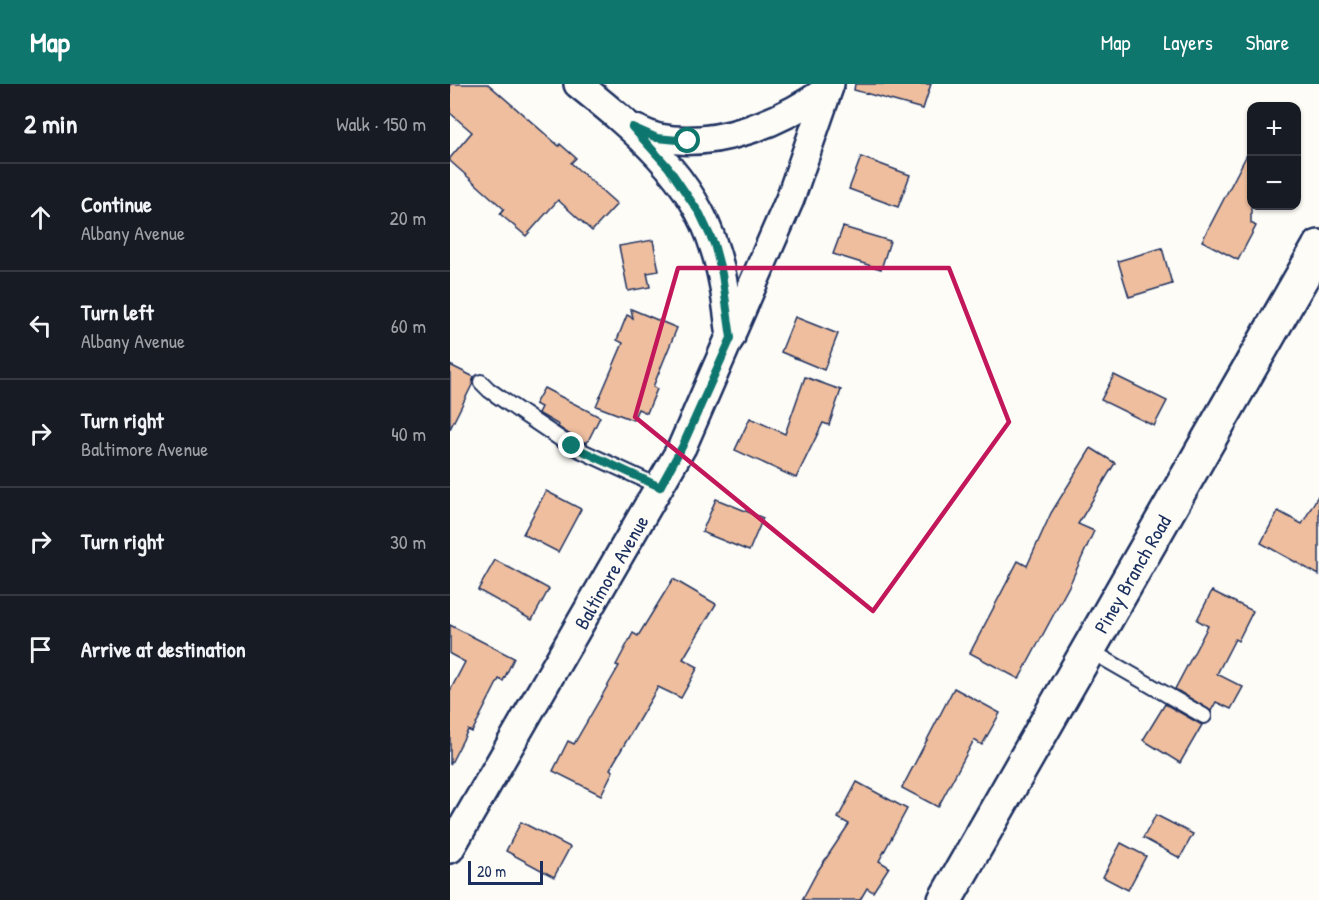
<!DOCTYPE html>
<html lang="en">
<head>
<meta charset="utf-8">
<style>
	:root { --surface:#171b24; --page:#20242c; --text:#f1f3f6; --muted:#9ea1a6; --line:#363941; --accent:#0f766e }
	body { margin:0; font-family:"Patrick Hand",sans-serif; background:var(--page); color:var(--text) }
	.controls { position:absolute; right:18px; top:18px; display:grid; overflow:hidden; border-radius:12px; box-shadow:0 2px 4px #0004 }
	.controls button { width:54px; height:54px; display:grid; place-items:center; padding:0; border:0; border-bottom:2px solid var(--line); background:var(--surface); color:var(--text); font:30px sans-serif }
	.scale { position:absolute; left:18px; bottom:15px; width:75px; box-sizing:border-box; padding-left:6px; border:3px solid #1b2f5e; border-top:0; font-size:16px; line-height:21px; white-space:nowrap; color:#1b2f5e; -webkit-text-stroke:4px #fdfcf7; paint-order:stroke }
	.stop { position:absolute; width:18px; height:18px; margin:-14px; border:4px solid #0f766e; border-radius:50%; background:#fff }
	.stop.end { background:#0f766e; border-color:#fff; box-shadow:0 2px 6px #0008 }
	.list { margin:0; padding:0; list-style:none }
	h2 { display:flex; justify-content:space-between; align-items:center; height:78px; margin:0; padding:0 24px; font-size:26px }
	h2 small { font-size:20px; font-weight:400; color:var(--muted) }
	.list li { display:grid; grid-template-columns:39px 1fr auto; gap:18px; align-items:center; box-sizing:border-box; height:108px; padding:0 24px; border-top:2px solid var(--line) }
	.list b { display:block; font-size:22px; white-space:nowrap }
	.list p { margin:0; font-size:20px; white-space:nowrap; color:var(--muted) }
	.list em { font-size:20px; font-style:normal; color:var(--muted) }
	.icon { flex:none; width:33px; height:33px; fill:none; stroke:currentColor; stroke-width:2; stroke-linecap:round; stroke-linejoin:round }
	.map { position:relative; flex:none; width:869px; height:816px; overflow:hidden }
	header { display:flex; align-items:center; gap:36px; box-sizing:border-box; height:84px; padding:0 30px; background:var(--accent); color:#fff }
	header strong { font-size:28px }
	nav { display:flex; gap:33px; margin-inline-start:auto; font-size:21px }
	main { display:flex }
	aside { flex:1; background:var(--surface) }
	.map>svg:first-child { display:block }
	.building { fill:#eebe9e; stroke:#1b2f5e; stroke-width:1.5 }
	.lines { fill:none; stroke-linecap:round; stroke-linejoin:round }
	.service-casing { stroke:#1b2f5e; stroke-width:18 }
	.minor-casing { stroke:#1b2f5e; stroke-width:32 }
	.secondary-casing { stroke:#1b2f5e; stroke-width:38 }
	.service { stroke:#fdfcf7; stroke-width:14 }
	.minor { stroke:#fdfcf7; stroke-width:27 }
	.secondary { stroke:#fdfcf7; stroke-width:33 }
	.route { stroke:#0f766e; stroke-width:8 }
	.marked { fill:none; stroke:#c2185b; stroke-width:4.5; stroke-linejoin:round }
	.labels { text-anchor:middle; dominant-baseline:central; stroke-width:5; stroke-linejoin:round; paint-order:stroke }
	.street-label { font-size:20px; fill:#1b2f5e; stroke:#fdfcf7 }
</style>
</head>
<body>
<header>
<strong>Map</strong>
<nav><a>Map</a><a>Layers</a><a>Share</a></nav>
</header>
<main>
<aside>
<h2>2 min<small>Walk · 150 m</small></h2>
<ul class="list">
<li><svg class="icon" aria-label="ahead" viewBox="0 0 24 24"><path d="M12 20V5M6 11l6-6 6 6"/></svg><div><b>Continue</b><p>Albany Avenue</p></div><em>20 m</em></li>
<li><svg class="icon" aria-label="left" viewBox="0 0 24 24"><path d="M17 20v-9H6M10 6l-5 5 5 5"/></svg><div><b>Turn left</b><p>Albany Avenue</p></div><em>60 m</em></li>
<li><svg class="icon" aria-label="right" viewBox="0 0 24 24"><path d="M7 20v-9h11M14 6l5 5-5 5"/></svg><div><b>Turn right</b><p>Baltimore Avenue</p></div><em>40 m</em></li>
<li><svg class="icon" aria-label="right" viewBox="0 0 24 24"><path d="M7 20v-9h11M14 6l5 5-5 5"/></svg><div><b>Turn right</b></div><em>30 m</em></li>
<li><svg class="icon" aria-label="arrive" viewBox="0 0 24 24"><path d="M6 21V4h12l-3 4 3 4H6"/></svg><div><b>Arrive at destination</b></div></li>
</ul>
</aside>
<div class="map">
<svg width="869" height="816" viewBox="0 0 869 816">
	<rect width="100%" height="100%" fill="#fdfcf7"/>
	<filter id="ink" filterUnits="userSpaceOnUse"><feTurbulence type="fractalNoise" baseFrequency=".0167" numOctaves="2"/><feDisplacementMap in="SourceGraphic" scale="12" xChannelSelector="R" yChannelSelector="G"/><feConvolveMatrix kernelMatrix="1 2 1 2 8 2 1 2 1" color-interpolation-filters="sRGB"/></filter>
	<g filter="url(#ink)">
		<g class="building">
			<path d="M0 0H38L109 62 110 60 126 74 121 79 167 120 142 147 108 116 76 152 50 130 54 125 0 77V74L22 48 0 29Z"/>
			<path d="M405 0H481L473 25 404 6Z"/>
			<path d="M801 63V139L806 142 788 176 752 157Z"/>
			<path d="M411 73 460 91 448 123 399 105Z"/>
			<path d="M393 143 440 157 431 185 383 170Z"/>
			<path d="M203 156 209 187 197 189 200 203 178 207 169 162Z"/>
			<path d="M712 164 722 200 679 213 668 177Z"/>
			<path d="M181 225 227 244 203 303 207 305 197 329 188 325 183 336 146 322 173 259 167 256 177 231 183 234Z"/>
			<path d="M345 233 388 250 374 286 331 268Z"/>
			<path d="M0 281 24 293 22 301 0 345Z"/>
			<path d="M664 291 717 317 704 342 651 316Z"/>
			<path d="M355 293 391 306 379 341 373 339 346 394 285 366 300 334 335 350Z"/>
			<path d="M94 304 150 333 137 359 125 354 108 343 109 341 88 329 91 323 85 320Z"/>
			<path d="M641 364 665 379 628 440 644 447 619 502 569 595 520 569 568 477 577 482 601 429Z"/>
			<path d="M96 407 131 425 108 468 73 450Z"/>
			<path d="M869 410V491L811 459 828 427 852 440Z"/>
			<path d="M266 415 313 434 299 467 252 448Z"/>
			<path d="M45 476 99 505 82 536 28 506Z"/>
			<path d="M223 495 266 520 233 575 248 583 231 614 208 603 160 685 163 687 151 711 103 687 118 657 124 660 169 582 166 581 183 549 188 552Z"/>
			<path d="M762 507 803 527 788 557 785 555 767 590 793 603 781 625 766 618 761 627 725 605 758 542 747 536Z"/>
			<path d="M0 541 64 574 53 597 49 595 22 648 18 646 0 681V607L15 578 0 570Z"/>
			<path d="M504 604 550 629 532 661 524 656 488 723 452 704Z"/>
			<path d="M715 620 752 641 730 679 693 656Z"/>
			<path d="M407 698 457 725 429 777 439 783 423 808 417 804 410 816H352L367 788 399 740 388 734Z"/>
			<path d="M706 731 743 750 730 774 693 754Z"/>
			<path d="M71 738 120 763 104 793 56 767Z"/>
			<path d="M671 759 696 772 678 806 653 793Z"/>
		</g>
		<g class="lines">
			<defs>
				<g id="service">
					<path d="M31 298 39 306 72 329 121 362 210 403"/>
					<path d="M639 566 754 632"/>
				</g>
				<g id="minor">
					<path d="M128 0C183 44 243 93 264 163 274 192 277 223 281 253"/>
					<path d="M183 44C191 47 200 52 209 54 267 65 332 38 378 5"/>
					<path d="M0 765 232 363 340 115 380 0"/>
				</g>
				<path id="secondary" d="M495 816 869 163"/>
			</defs>
			<use href="#service" class="service-casing"/>
			<use href="#minor" class="minor-casing"/>
			<use href="#secondary" class="secondary-casing"/>
			<use href="#service" class="service"/>
			<use href="#minor" class="minor"/>
			<use href="#secondary" class="secondary"/>
		</g>
	</g>
	<g class="lines" filter="url(#ink)">
		<path class="route" d="M122 362 210 403 232 363 281 254 272 190 264 160 250 130 218 83 182 43 207 54 238 57"/>
	</g>
	<path class="marked" d="M228 184H499L559 338 423 527 185 333Z"/>
	<g class="labels">
		<g class="street-label">
			<text transform="translate(161 488) rotate(-60)">Baltimore Avenue</text>
			<text transform="translate(682 490) rotate(-60)">Piney Branch Road</text>
		</g>
	</g>
</svg>
<div class="controls">
<button>+</button>
<button>−</button>
</div>
<div class="scale">20 m</div>
<div class="stop" style="left:238px;top:57px"></div>
<div class="stop end" style="left:122px;top:362px"></div>
</div>
</main>
</body>
</html>
